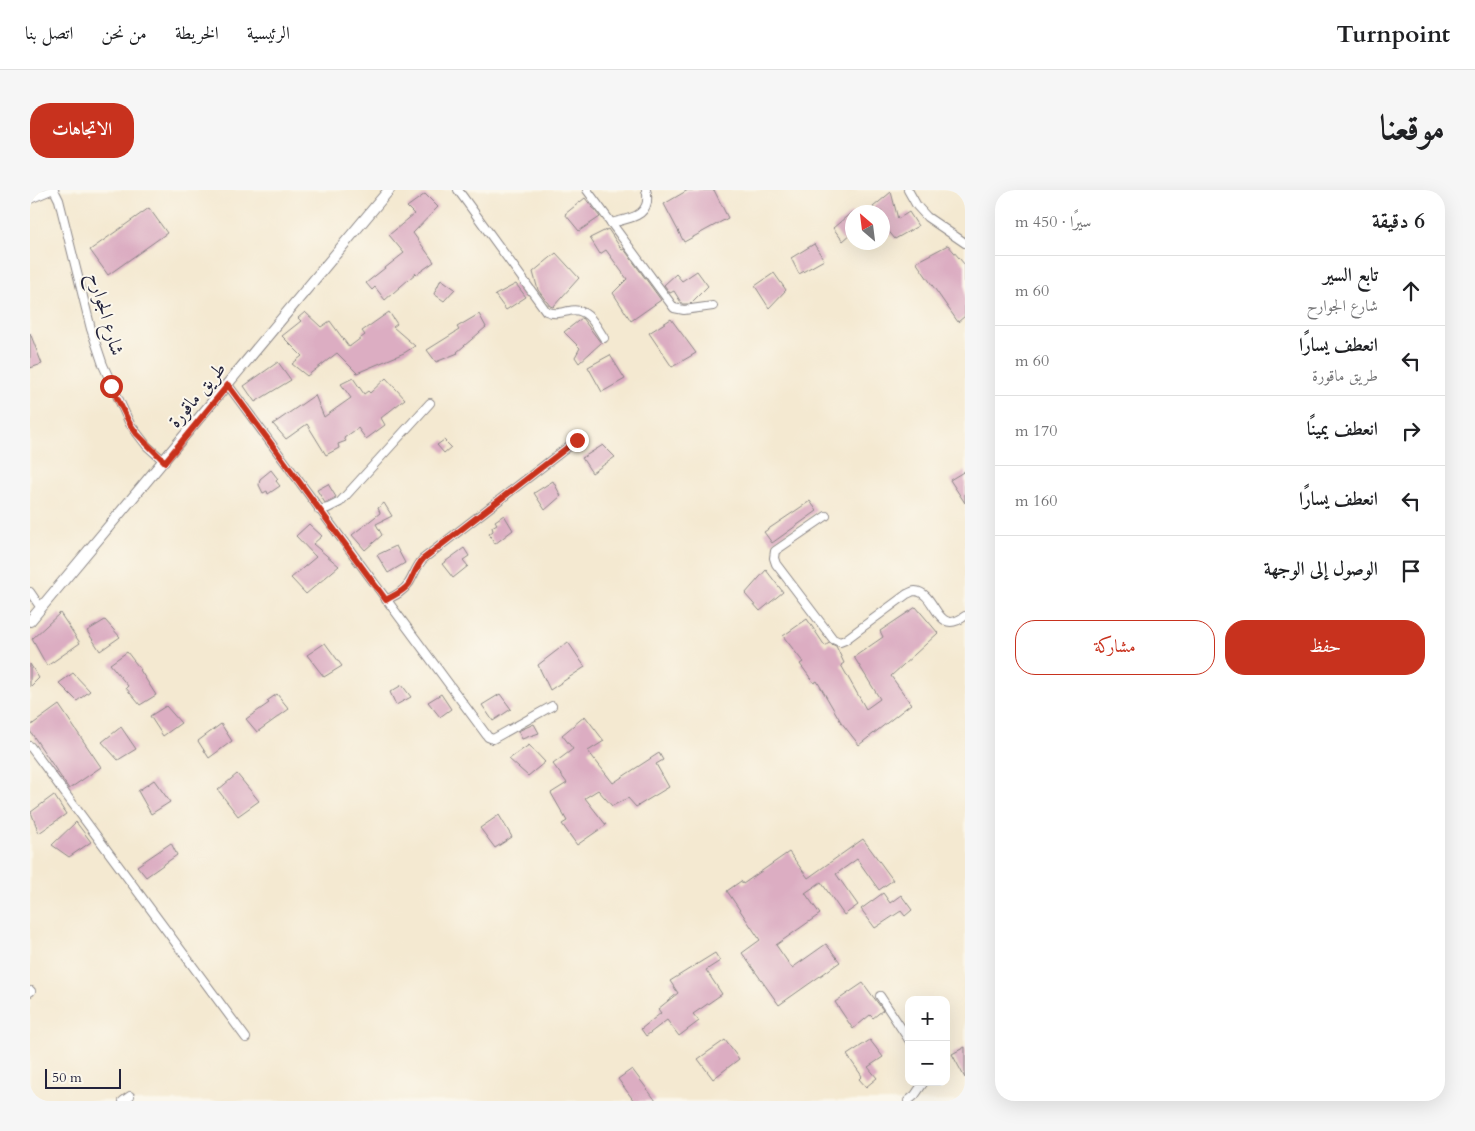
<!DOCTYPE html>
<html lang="ar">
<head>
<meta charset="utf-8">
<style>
	:root { --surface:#fff; --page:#f6f6f6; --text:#202124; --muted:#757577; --line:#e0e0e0; --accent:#c8321e }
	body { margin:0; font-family:Cardo,Amiri,serif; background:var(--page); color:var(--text); direction:rtl }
	.controls { position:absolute; right:15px; bottom:15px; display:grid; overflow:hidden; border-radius:10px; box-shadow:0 5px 20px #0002 }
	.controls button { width:45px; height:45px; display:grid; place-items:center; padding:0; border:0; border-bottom:1px solid var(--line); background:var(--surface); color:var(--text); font:25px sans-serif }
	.compass { position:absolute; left:815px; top:15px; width:45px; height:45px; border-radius:50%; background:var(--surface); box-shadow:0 5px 20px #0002; rotate:332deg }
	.scale { position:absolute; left:15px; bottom:12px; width:76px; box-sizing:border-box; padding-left:5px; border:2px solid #22223b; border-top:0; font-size:14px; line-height:18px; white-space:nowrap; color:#22223b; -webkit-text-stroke:4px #fbf7ec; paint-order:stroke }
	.stop { position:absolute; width:15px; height:15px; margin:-11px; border:4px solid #c8321e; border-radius:50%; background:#fff }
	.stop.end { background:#c8321e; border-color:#fff; box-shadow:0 1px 5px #0008 }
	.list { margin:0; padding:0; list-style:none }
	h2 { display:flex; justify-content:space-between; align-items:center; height:65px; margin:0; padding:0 20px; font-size:21px }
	h2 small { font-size:16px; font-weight:400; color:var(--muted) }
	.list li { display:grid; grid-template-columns:32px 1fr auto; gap:15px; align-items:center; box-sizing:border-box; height:70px; padding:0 20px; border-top:1px solid var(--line) }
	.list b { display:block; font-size:19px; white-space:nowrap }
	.list p { margin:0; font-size:16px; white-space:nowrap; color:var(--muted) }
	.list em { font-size:16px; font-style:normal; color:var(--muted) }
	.actions { display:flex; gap:10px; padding:15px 20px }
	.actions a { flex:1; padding:11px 0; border:1px solid var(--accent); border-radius:20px; text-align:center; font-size:18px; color:var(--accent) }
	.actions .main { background:var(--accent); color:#fff }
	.icon { flex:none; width:28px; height:28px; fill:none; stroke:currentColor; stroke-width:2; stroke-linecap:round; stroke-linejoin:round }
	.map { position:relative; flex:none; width:935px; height:911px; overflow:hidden; direction:ltr; border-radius:20px }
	header { display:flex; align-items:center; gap:30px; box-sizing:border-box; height:70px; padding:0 25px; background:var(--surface); border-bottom:1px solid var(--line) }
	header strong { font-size:24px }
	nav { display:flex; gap:28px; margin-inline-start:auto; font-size:18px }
	.intro { display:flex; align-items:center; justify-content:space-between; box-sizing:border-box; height:120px; padding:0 30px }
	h1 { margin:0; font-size:35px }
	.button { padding:12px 22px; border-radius:20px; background:var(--accent); color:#fff; font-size:18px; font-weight:700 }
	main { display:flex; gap:30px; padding:0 30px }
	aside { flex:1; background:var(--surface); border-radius:20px; box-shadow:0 5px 20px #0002 }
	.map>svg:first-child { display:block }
	.building { fill:#dcadc2 }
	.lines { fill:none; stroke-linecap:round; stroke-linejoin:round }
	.minor-casing { stroke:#8b8686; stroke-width:10 }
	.tertiary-casing { stroke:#8b8686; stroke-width:12 }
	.minor { stroke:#fff; stroke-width:8 }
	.tertiary { stroke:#fff; stroke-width:10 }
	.route { stroke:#c8321e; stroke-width:6 }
	.labels { text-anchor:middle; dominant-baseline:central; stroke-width:4; stroke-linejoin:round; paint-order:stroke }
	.street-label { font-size:19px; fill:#22223b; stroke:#fbf7ec }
</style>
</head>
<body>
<header>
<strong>Turnpoint</strong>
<nav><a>الرئيسية</a><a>الخريطة</a><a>من نحن</a><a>اتصل بنا</a></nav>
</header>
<div class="intro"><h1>موقعنا</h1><a class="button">الاتجاهات</a></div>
<main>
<aside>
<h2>6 دقيقة<small>سيرًا · 450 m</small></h2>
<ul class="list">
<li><svg class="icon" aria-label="ahead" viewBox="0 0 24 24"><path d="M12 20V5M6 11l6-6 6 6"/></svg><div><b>تابع السير</b><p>شارع الجوارح</p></div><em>60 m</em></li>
<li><svg class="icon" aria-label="left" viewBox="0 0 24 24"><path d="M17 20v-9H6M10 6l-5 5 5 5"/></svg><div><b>انعطف يسارًا</b><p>طريق ماقورة</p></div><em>60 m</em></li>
<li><svg class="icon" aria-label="right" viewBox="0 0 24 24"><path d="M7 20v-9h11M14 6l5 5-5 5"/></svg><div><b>انعطف يمينًا</b></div><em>170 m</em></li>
<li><svg class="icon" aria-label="left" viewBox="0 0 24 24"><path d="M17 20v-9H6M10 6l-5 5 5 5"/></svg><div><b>انعطف يسارًا</b></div><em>160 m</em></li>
<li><svg class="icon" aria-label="arrive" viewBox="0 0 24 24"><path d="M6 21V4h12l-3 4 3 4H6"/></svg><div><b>الوصول إلى الوجهة</b></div></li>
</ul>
<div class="actions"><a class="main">حفظ</a><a>مشاركة</a></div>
</aside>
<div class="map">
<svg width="935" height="911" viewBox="0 0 935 911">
	<rect width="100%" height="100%" fill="#fbf7ec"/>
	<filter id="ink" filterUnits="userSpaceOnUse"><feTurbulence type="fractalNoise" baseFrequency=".02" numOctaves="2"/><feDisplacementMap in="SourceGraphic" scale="10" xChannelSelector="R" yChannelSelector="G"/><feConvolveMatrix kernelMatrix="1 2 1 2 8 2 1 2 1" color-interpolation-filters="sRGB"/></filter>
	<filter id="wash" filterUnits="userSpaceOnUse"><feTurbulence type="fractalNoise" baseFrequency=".0096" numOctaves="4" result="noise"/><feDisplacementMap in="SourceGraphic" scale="20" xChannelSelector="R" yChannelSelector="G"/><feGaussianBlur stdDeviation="1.12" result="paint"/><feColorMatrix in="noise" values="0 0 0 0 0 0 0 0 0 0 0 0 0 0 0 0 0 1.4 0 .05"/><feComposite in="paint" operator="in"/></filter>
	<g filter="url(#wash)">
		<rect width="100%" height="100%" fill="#f4e9d1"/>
		<g id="blocks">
			<g class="building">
				<path d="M658 0H684L698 28 654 52 634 14Z"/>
				<path d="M861 2 868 29 879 22 888 36 865 49 852 33V22H846L843 17Z"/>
				<path d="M395 4 408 17 383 43 404 72 387 84 386 83 355 110 345 97 342 100 336 93 374 63 359 45 384 24 377 17Z"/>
				<path d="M555 8 570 27 549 41 535 24Z"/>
				<path d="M119 18 137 43 78 85 60 60Z"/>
				<path d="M822 22V43L813 51 803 38Z"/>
				<path d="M578 39 592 60 594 59 631 110 601 131 583 103 597 89 576 60 570 64 560 48Z"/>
				<path d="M784 54 794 70 769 84 761 68Z"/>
				<path d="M918 55 935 75V126L928 132 886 72Z"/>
				<path d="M526 63 549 88 523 117 520 116 508 100 503 82Z"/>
				<path d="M667 81 678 96 660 114H652L644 101 640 103 634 95 646 84 652 91Z"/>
				<path d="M744 83 756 100 739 118 725 96Z"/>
				<path d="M411 89 425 99 414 111 404 104Z"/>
				<path d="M486 94 496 107 476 120 465 105Z"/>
				<path d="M275 122 291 137 300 131 319 157 335 145 332 141 359 122 367 134 363 137 385 156 374 163 327 183 307 163 277 186 262 174 272 166 252 146 271 131 268 128Z"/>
				<path d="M449 124 456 137 427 162 428 163 406 172 397 160 429 140 427 137Z"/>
				<path d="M552 128 571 153 549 173 545 167 550 158 534 142Z"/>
				<path d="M641 129 666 163 642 177 619 143Z"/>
				<path d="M0 143 12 174 0 178Z"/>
				<path d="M580 165 595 189 572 202 558 177Z"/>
				<path d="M248 172 261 190 225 212 214 196Z"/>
				<path d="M323 188 334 204 338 201 340 203 356 188 375 209 351 228 355 235 336 249 328 238 314 248 316 251 308 254 309 258 296 265 277 234 256 249 243 234 285 205 294 227 321 208 311 194Z"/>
				<path d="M414 250 421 257 414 263 407 255Z"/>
				<path d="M573 255 585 267 562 283 552 268Z"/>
				<path d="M241 280 248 289 246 291 250 296 238 304 237 301 233 303 229 295 230 289Z"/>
				<path d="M935 281V313L920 290Z"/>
				<path d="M523 291 531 306 515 320 504 303Z"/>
				<path d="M298 294 306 307 295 313 287 300Z"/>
				<path d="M780 311 787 321 742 353 734 342Z"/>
				<path d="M354 313 362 326 346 334 352 345 335 360 322 345 350 323 348 318Z"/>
				<path d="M474 325 483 340 465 354 459 344 463 341 462 337 467 334 465 331Z"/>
				<path d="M279 334 292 346 283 354 309 376 276 404 261 388 286 367 266 346Z"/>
				<path d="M366 356 375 373 358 383 347 365Z"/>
				<path d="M434 358 439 366 433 370 438 376 423 388 412 374Z"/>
				<path d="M736 380 753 402 730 421 715 404Z"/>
				<path d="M886 417 908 443 861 486 881 514 829 555 811 532 787 491 784 493 770 474 773 472 753 446 777 429 795 456 799 453 806 456 814 473 811 475 836 519 850 509 824 467 853 447 850 441Z"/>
				<path d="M30 423 50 453 17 476 2 449Z"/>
				<path d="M75 430 90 447 70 461 57 441Z"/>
				<path d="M538 452 555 477 520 500 508 475Z"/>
				<path d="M295 453 312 476 294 487 277 465Z"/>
				<path d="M97 462 111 480H110L126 505 110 515 96 498 98 496 80 474Z"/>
				<path d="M0 474 9 488 0 497Z"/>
				<path d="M43 483 60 501 47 511 29 493Z"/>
				<path d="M372 495 381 507 366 515 360 502Z"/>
				<path d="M247 504 259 519 227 542 216 529 239 513 237 511Z"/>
				<path d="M411 504 421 519 410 527 398 512Z"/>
				<path d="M470 504 481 519 463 531 452 515Z"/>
				<path d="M29 515 71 577 39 599 0 541V536Z"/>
				<path d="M136 516 151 533 133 546 120 526Z"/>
				<path d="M555 526 574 551 558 561 583 593 629 563 633 570 626 574 639 597 606 617 598 608 582 616 568 600 555 608 576 635 547 655 532 634 537 631 521 603 537 593 523 574 543 559 532 545Z"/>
				<path d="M191 534 202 551 179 568 168 551Z"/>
				<path d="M504 534 509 543 492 549 488 541Z"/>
				<path d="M91 537 106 559 88 570 72 552Z"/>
				<path d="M499 555 515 572 498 586 479 569Z"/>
				<path d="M207 584 229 611 208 626 188 600Z"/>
				<path d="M124 590 140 612 121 624 108 601Z"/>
				<path d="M24 605 36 624 9 643 1 622Z"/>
				<path d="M469 625 482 647 465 658 450 638Z"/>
				<path d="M46 632 61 652 39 667 22 655Z"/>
				<path d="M833 649 863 690 849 700 827 669 806 684 828 715 814 725 791 692 775 703 790 724 746 755 762 778 796 754 810 772 749 815 712 763 730 750 697 701 711 691 713 694 759 662 778 688Z"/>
				<path d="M141 653 147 665 116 687 107 676Z"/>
				<path d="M853 703 860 713 871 705 882 720 875 726 871 721 845 738 831 719Z"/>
				<path d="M685 763 690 771 676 780 692 804 663 824 669 831 649 846 637 830 616 846 611 839 631 823 628 819 648 803 640 791Z"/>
				<path d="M833 793 853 820 843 828 840 825 823 839 805 812Z"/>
				<path d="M695 850 709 869 683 889 668 869Z"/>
				<path d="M840 850 853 867 838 877 847 888 836 897 829 889 832 886 817 865Z"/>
				<path d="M935 857V888L922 864Z"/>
				<path d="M602 879 626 911H604L588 889Z"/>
			</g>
		</g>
	</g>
	<g filter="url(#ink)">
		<use href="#blocks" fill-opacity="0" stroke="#8b8686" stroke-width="1"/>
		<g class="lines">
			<defs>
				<g id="minor">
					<path d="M24 0 29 10 61 139 73 175 100 234 117 256 135 272"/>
					<path d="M428 0 516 121C525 125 530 123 539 121 557 116 566 136 574 148"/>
					<path d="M557 0 644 118 654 120 683 116"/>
					<path d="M878 0 887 16 897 27 935 53"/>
					<path d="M0 9 21 0"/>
					<path d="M581 33C595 29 614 28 617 12 617 7 618 5 616 0"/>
					<path d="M198 195 458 547 463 549 522 516"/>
					<path d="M289 320 298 318 310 312 400 213"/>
					<path d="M796 326 745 361 744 368 746 374 803 449 810 452 815 450 877 404C880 403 882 401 885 401 907 402 905 448 935 426"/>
					<path d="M0 402 11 418"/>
					<path d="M356 410C364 406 373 402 379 393 384 385 386 377 393 369L547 250"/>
					<path d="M0 556 216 848"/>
					<path d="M0 802 1 801"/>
					<path d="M850 806 879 850"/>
					<path d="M93 911 100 906"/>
					<path d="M878 911 885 905 894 892"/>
				</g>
				<path id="tertiary" d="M0 431 359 0"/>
			</defs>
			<use href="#minor" class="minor-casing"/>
			<use href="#tertiary" class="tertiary-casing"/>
			<use href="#minor" class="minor"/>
			<use href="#tertiary" class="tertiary"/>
		</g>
	</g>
	<g class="lines" filter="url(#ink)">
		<path class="route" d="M81 196 100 234 107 244 135 272 198 195 356 410C364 405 373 402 379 394 384 385 386 377 393 369L547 250"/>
	</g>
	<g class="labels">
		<g class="street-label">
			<text transform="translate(76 124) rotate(74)">شارع الجوارح</text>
			<text transform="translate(167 205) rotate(-50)">طريق ماقورة</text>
		</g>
	</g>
</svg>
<div class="controls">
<button>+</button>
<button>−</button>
</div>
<svg class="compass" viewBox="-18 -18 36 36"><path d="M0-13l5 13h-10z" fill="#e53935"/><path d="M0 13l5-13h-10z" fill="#757577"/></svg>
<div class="scale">50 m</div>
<div class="stop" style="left:81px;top:196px"></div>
<div class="stop end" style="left:547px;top:250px"></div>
</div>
</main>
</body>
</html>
